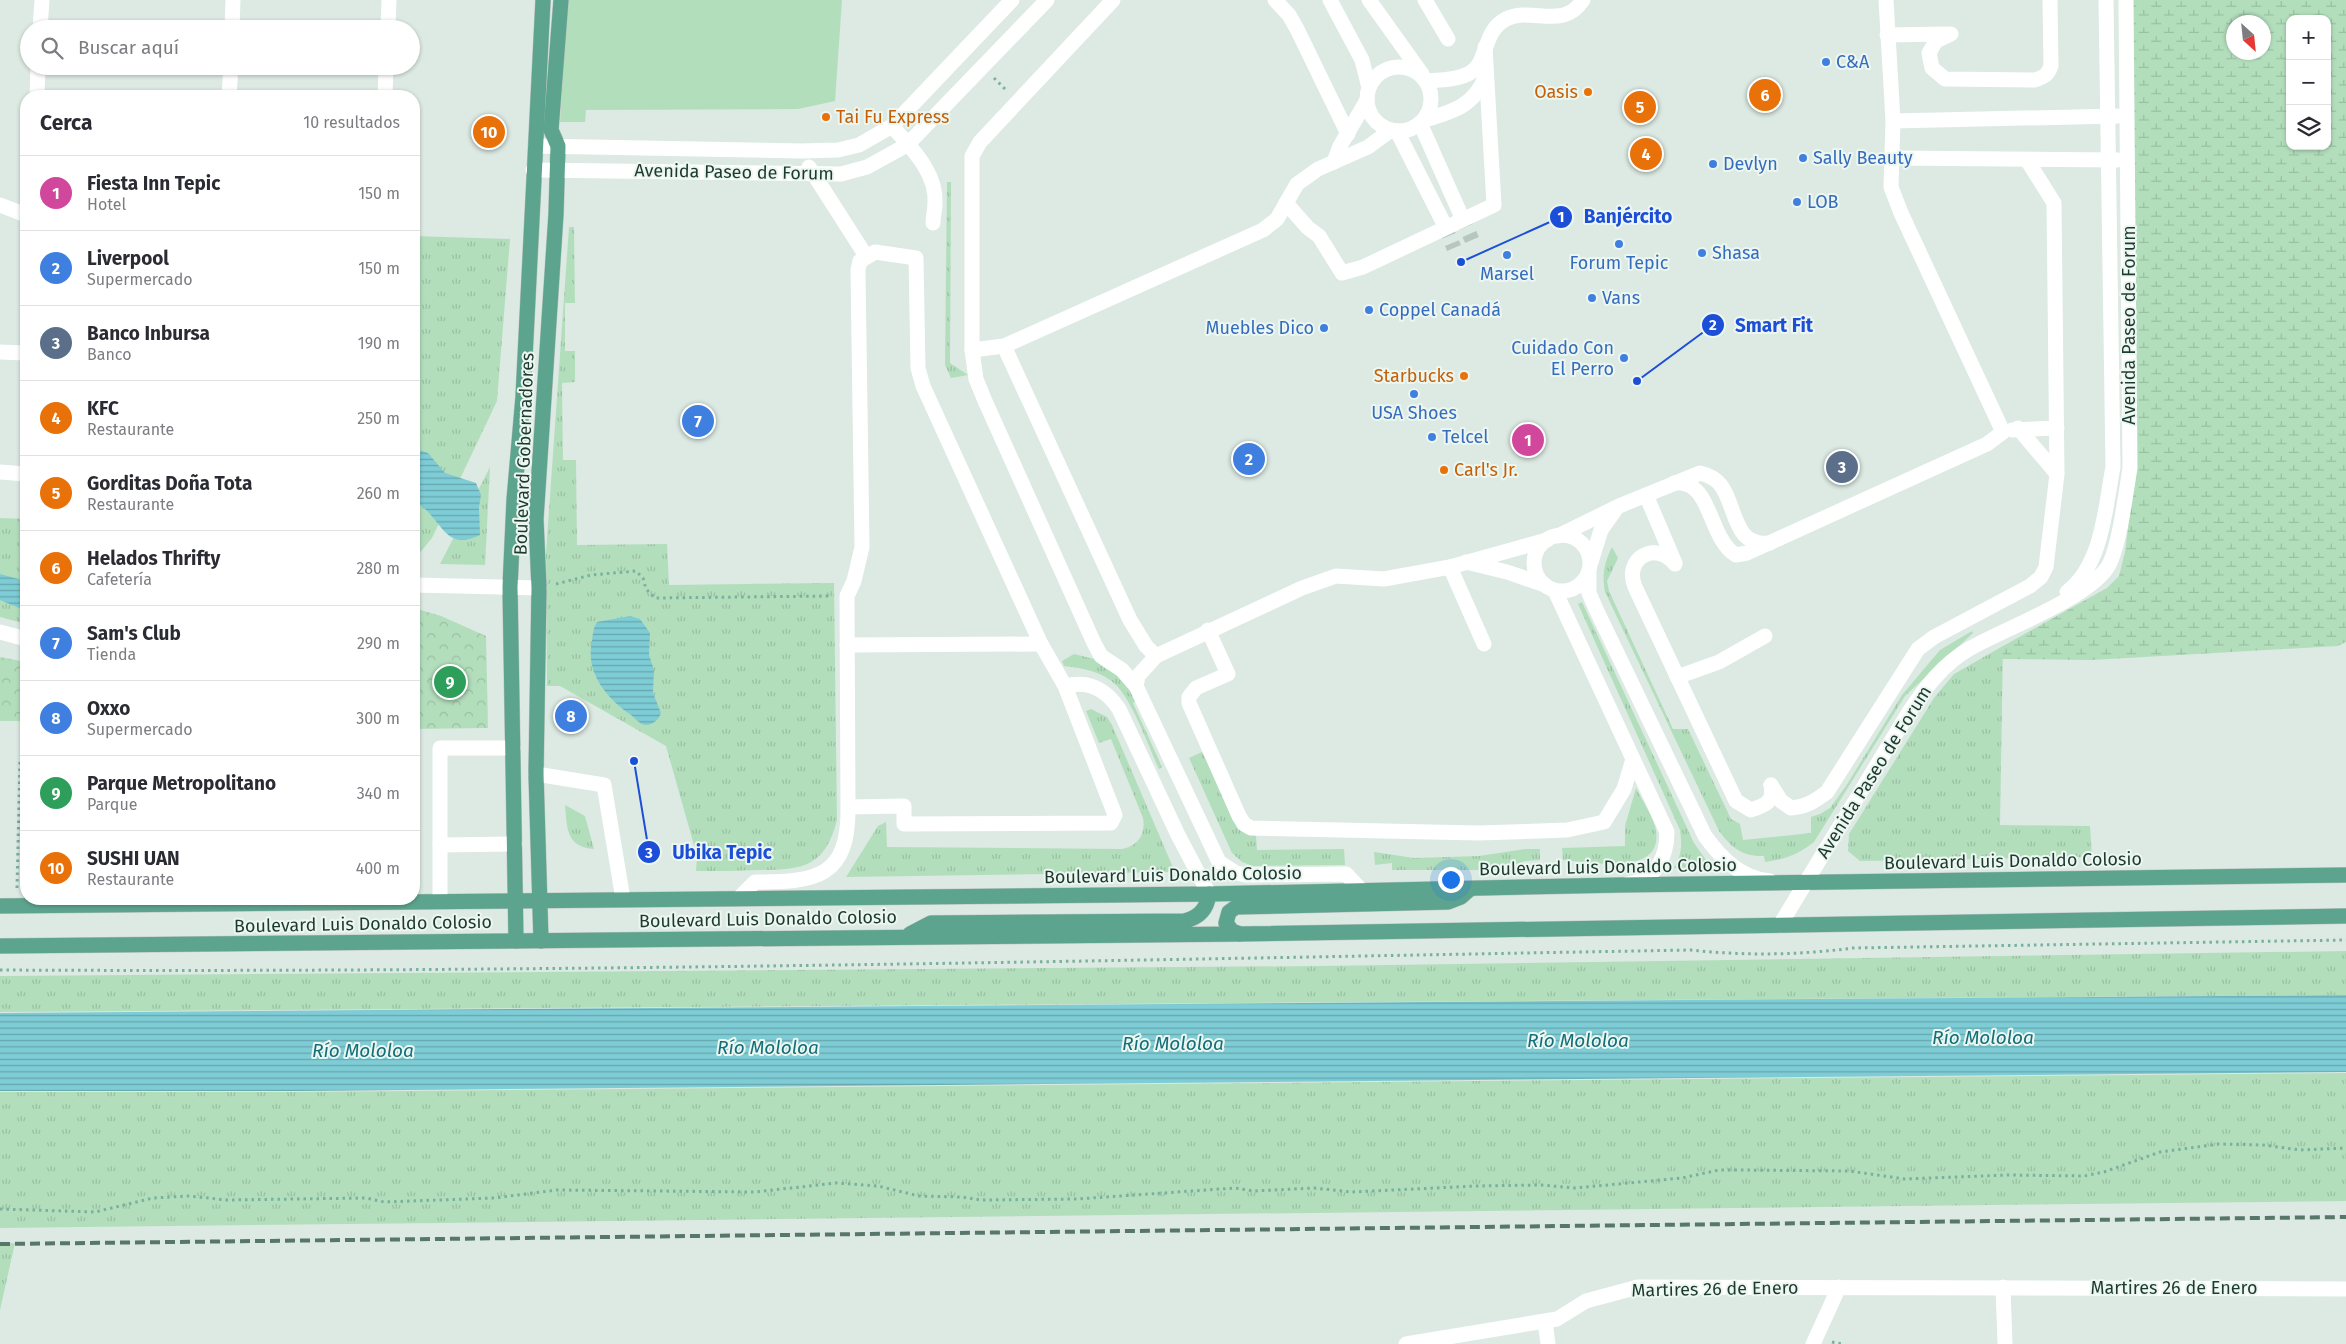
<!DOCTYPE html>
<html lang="es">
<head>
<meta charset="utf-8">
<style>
	:root { --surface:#fff; --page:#f2f2f3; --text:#2b2b33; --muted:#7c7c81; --line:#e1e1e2; --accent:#8a473c }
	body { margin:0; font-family:"Fira Sans",sans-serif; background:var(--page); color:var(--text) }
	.controls { position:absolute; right:15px; top:15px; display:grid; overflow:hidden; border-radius:10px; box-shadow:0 1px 4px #0004 }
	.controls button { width:45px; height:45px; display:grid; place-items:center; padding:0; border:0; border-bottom:1px solid var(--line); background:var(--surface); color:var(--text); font:25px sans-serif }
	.compass { position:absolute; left:2226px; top:15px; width:45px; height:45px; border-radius:50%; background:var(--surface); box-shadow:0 1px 4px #0004; rotate:153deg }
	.you { position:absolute; left:1450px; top:879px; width:18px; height:18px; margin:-12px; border:4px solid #fff; border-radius:50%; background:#1a73e8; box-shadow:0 0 0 8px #1a73e833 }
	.badge { display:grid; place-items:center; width:32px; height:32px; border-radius:50%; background:var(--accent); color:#fff; font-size:16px; font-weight:700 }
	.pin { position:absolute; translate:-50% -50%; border:2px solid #fff; box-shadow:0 1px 5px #0006 }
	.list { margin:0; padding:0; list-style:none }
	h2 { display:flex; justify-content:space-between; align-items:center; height:65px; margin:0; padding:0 20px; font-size:21px }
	h2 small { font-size:16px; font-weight:400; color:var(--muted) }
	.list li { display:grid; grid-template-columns:32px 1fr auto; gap:15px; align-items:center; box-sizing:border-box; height:75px; padding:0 20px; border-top:1px solid var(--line) }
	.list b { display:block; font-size:19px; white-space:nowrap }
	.list p { margin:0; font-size:16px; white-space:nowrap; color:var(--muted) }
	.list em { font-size:16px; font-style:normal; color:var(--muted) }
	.icon { flex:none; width:28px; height:28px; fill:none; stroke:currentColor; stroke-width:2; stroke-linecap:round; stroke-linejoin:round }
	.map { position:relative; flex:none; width:2346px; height:1344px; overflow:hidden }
	.search { position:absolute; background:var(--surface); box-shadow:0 1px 4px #0004; left:20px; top:20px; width:400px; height:55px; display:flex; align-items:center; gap:12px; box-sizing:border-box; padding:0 18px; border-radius:28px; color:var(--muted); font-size:19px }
	.panel { position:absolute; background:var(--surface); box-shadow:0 1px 4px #0004; left:20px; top:90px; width:400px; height:815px; border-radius:20px }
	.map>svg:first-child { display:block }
	.grass { fill:url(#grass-tufts) }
	.wetland { fill:url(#wetland-marsh); fill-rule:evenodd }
	.park { fill:url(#park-crowns) }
	.pitch { fill:#b3debc }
	.water { fill:url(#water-rules) }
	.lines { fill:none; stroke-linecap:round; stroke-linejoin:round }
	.minor-tunnel { stroke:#b6c7bf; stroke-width:15; stroke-dasharray:15 8; stroke-linecap:butt }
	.major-casing { stroke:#bbc4c1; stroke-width:16 }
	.path { stroke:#7ab19d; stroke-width:3; stroke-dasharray:2.5 4; stroke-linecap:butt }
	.minor { stroke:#fff; stroke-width:15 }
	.major { stroke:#5da48e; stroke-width:15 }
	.rail { stroke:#57776c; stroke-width:4; stroke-dasharray:10 5; stroke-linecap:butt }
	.shop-dot { fill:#3f7fe0; stroke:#edf7f1; stroke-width:2 }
	.food-dot { fill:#e8710a; stroke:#edf7f1; stroke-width:2 }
	.labels { text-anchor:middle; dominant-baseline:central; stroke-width:4; stroke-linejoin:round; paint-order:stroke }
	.shop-label { font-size:18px; fill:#366cbe; stroke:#edf7f1; text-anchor:start }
	.food-label { font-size:18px; fill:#c56008; stroke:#edf7f1; text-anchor:end }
	.street-label { font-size:18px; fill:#1d3a31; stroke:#edf7f1 }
	.water-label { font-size:19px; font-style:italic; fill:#136f7a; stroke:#edf7f1 }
	.leader { fill:none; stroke:#1d4ed8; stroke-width:2 }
	.callout-dot { fill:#1d4ed8; stroke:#edf7f1; stroke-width:2 }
	.mark-label { font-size:15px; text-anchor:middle; font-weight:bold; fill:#fff }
	.callout-label { font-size:19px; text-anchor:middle; font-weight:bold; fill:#1d4ed8; stroke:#edf7f1; stroke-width:4; stroke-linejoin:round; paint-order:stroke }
</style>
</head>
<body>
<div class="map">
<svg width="2346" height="1344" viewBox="0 0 2346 1344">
	<defs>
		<pattern id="grass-tufts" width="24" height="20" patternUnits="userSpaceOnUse" patternTransform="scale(1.25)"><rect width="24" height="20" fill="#b3debc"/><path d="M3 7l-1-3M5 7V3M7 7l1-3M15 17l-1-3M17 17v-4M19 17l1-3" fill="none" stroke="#9abfa2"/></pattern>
		<pattern id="wetland-marsh" width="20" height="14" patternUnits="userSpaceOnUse" patternTransform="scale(1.25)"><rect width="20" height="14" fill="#b3debc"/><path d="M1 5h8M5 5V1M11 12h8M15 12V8" fill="none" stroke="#9abfa2"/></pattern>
		<pattern id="park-crowns" width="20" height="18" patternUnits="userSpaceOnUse" patternTransform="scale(1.25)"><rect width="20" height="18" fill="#b3debc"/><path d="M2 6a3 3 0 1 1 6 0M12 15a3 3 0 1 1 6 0" fill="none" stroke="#9abfa2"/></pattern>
		<pattern id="water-rules" width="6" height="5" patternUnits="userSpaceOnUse" patternTransform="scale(1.25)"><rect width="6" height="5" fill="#7eccd5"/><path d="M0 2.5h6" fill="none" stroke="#67a7ad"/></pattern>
	</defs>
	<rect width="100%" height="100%" fill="#dceae3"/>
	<g class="grass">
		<path d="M947 182H951L950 363 968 375 951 378 945 365Z"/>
		<path d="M569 227H574L575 303H565V351H575V382L562 383 563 460H576L577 545 667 544 669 585 834 583 837 820C825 867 803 870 759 870 738 871 717 871 696 871L697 856 666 746 560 686H547L546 553Z"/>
		<path d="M414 236 510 239 497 401 432 538 414 560Z"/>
		<path d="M490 467 485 565 440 564Z"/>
		<path d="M0 518 26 519V624L0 617Z"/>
		<path d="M1612 547 1618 558 1607 581 1609 591 1673 729H1688L1731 819 1740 824 1743 840 1811 833V817L1820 814 1830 808 1846 786 1902 695 1940 650 1972 631 1973 633 1905 696 1814 842C1799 854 1784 860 1765 862L1764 856C1742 857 1731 847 1719 831L1605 592C1602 574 1604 563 1612 547Z"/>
		<path d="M1582 602 1694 843 1711 867 1674 868C1682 855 1682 844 1680 830L1578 604Z"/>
		<path d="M2003 646 2000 825 2090 826 2092 857 1860 861 1848 851 1849 834 1934 698 1954 674Z"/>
		<path d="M1074 654 1094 659 1105 668 1118 674 1137 700 1133 703 1162 767 1159 769C1149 747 1133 703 1117 686 1104 672 1083 668 1064 666L1062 661Z"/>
		<path d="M1091 709 1107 717 1112 725 1175 872 846 877 878 826 886 822 887 847 1122 849C1138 846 1146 834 1143 818L1111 739 1099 743 1086 711Z"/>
		<path d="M1202 752 1246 832 1256 836 1257 850 1344 849 1345 865 1253 866 1242 862 1232 853 1189 758Z"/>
		<path d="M1636 788C1642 800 1651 813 1655 826 1668 878 1592 862 1563 860L1562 848 1625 846V826Z"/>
		<path d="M565 805 585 816 594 849C566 847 567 828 565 805Z"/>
		<path d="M1525 849H1540V860L1525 861 1500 870H1392V863L1375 865 1374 852 1414 858 1479 856Z"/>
		<path d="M2346 951V995L0 1012V976L1320 966Z"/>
		<path d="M2346 1073V1201L0 1228V1092H296Z"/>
		<path d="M15 1243 0 1310V1244Z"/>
	</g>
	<path class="wetland" d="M2130 0H2346V642L2338 646 2092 660 2002 659 2003 646 2107 588 2119 576 2125 552 2132 497ZM2290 19H2327V146H2290ZM2234 22H2264V52H2234Z"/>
	<g class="park">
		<path d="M414 608 441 616 486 636 488 728 414 729Z"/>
		<path d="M0 657 26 662V721H0Z"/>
	</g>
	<path class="pitch" d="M567 0H842L835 101 798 109 586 110 585 122H560Z"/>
	<g class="water">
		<path d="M422 451 428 453 445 473 476 483 481 495 479 507 480 535C442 554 442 514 414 502V452Z"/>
		<path d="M0 574 26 581V611L0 600Z"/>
		<path d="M630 616 640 619 650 633 649 655 654 670 653 693 661 713C659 719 654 724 647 725 640 725 636 719 631 715 606 698 585 672 592 641 593 634 593 628 597 622Z"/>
		<path d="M2346 995V1072L296 1091H0V1013Z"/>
	</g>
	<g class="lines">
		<g class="minor-tunnel">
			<path d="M1460 213 1472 240"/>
			<path d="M1443 222 1454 248"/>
		</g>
		<defs>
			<g id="major">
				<path d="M0 906 1209 894 1621 885 2346 875"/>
				<path d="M910 934 931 923 1184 921C1199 918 1207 909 1209 894"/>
				<path d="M1240 934 1232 931 1226 923 1229 912 1236 907 1448 902 1461 897 1470 889"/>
				<path d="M516 941 510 587 514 500 523 397 543 0"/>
				<path d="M541 941 536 774 539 588 536 519 556 214 558 146 551 130 561 0"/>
				<path d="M0 946 1240 934 2346 916"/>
			</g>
		</defs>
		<use href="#major" class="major-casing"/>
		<g class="path">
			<path d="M994 78 1007 91"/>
			<path d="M556 584 591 575 636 571 643 578 646 589 655 598 831 596"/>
			<path d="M17 888 20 759"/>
			<path d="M0 970C564 973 1127 960 1691 950 1745 956 1800 955 1853 948L2346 940"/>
			<path d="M0 1209 95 1212 153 1198 188 1196 227 1200 366 1198 384 1202 494 1198 557 1190 755 1192 836 1183 878 1186 919 1196 962 1197 981 1200 1077 1199 1235 1188 1254 1191 1314 1188 1352 1192 1476 1186 1541 1185 1575 1188 1682 1178 1719 1170H1736L1849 1171 1905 1179 2008 1175 2084 1176 2104 1172 2160 1152 2219 1144 2263 1145 2300 1150 2346 1148"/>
			<path d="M1832 1342 1843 1344"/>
		</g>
		<g class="minor">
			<path d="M1275 0 1289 15 1297 29 1348 134"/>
			<path d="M1330 0 1362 60 1369 88"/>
			<path d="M1369 0 1422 74"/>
			<path d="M1425 0 1448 39"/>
			<path d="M40 29 42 0"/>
			<path d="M232 29 233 0"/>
			<path d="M388 29 389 0"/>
			<path d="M1951 34 1936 41 1929 53 1932 68 1945 79 2035 80C2044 77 2048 75 2051 66L2050 0"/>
			<path d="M1887 35 1947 34"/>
			<circle cx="1399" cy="99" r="32"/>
			<path d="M1427 81C1440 80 1456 80 1468 74 1490 63 1481 32 1506 19 1532 6 1563 31 1583 0"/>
			<path d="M37 96 38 66"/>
			<path d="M229 96 231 66"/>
			<path d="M385 96 386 66"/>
			<path d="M1424 120C1452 112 1475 106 1486 75"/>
			<path d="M1893 121 2118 116"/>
			<path d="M1420 123 1460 213"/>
			<path d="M892 126C910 147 937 172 935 203 935 210 933 216 933 223"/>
			<path d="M1391 130 1368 147 1318 169 1297 184 1277 219 1263 230 1004 346 1130 620 1146 646 1156 656 1302 588 1336 576 1384 579 1450 567 1547 540"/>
			<path d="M1397 131 1443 222"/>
			<path d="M536 146 801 151 838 150 859 145 892 126 1012 0"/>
			<path d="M1892 158 2118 160"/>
			<path d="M1334 162 1340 146 1367 100"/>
			<path d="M809 167 866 256"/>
			<path d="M533 170 841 174 867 167 907 145 1047 0"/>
			<path d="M1286 203 1308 228 1319 236 1342 273 1363 267 1494 205 1485 47"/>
			<path d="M0 205 26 215"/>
			<path d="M1004 346 972 350V156L980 142 1113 0"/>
			<path d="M972 350 976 379 985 401 1094 643 1101 656 1122 670 1136 686 1219 862 1236 873 1246 875 1346 874 1362 891"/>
			<path d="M0 352 26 353"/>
			<path d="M2018 428 2057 474"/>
			<path d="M2012 430 2057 428"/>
			<path d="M0 472 26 474"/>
			<path d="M1674 483C1712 478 1708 539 1736 555L1747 553 1987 444 2003 432 1901 213 1891 187 1893 121 1886 0"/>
			<path d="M1646 495 1675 563"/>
			<circle cx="1562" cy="563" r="28"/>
			<path d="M1558 536 1619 506 1700 473C1707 475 1713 477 1718 482 1737 501 1731 548 1770 543"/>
			<path d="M1466 562 1507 572 1545 585"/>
			<path d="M1591 562 1601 530 1616 509"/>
			<path d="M1675 564C1656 540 1623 558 1635 587L1736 801 1751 810C1766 805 1774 802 1771 785"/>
			<path d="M1450 567 1484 644"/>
			<path d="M1589 574V593L1595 607 1705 836C1721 858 1741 879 1770 881"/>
			<path d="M414 585 539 588"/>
			<path d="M1555 591 1667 832C1667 858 1655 880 1628 884"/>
			<path d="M2067 592C2103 564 2105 508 2113 467L2106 0"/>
			<path d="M1208 630 1228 674 1196 688 1189 697V703L1239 816 1244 824 1251 828 1478 833 1567 830 1604 822 1624 789 1633 759"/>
			<path d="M0 632 26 639"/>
			<path d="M847 645 1041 644"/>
			<path d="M1677 677 1719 662 1765 636"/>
			<path d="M1065 686C1088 680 1106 689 1119 709L1178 835 1209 894"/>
			<path d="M1136 686 1138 676 1156 656"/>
			<path d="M536 774 604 785 623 899"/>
			<path d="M1771 785 1781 801 1791 808C1806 807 1815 801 1827 792L1918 649 1934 637 2030 586 2041 577 2046 567 2057 474 2054 203 2027 160"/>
			<path d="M440 845 515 844"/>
			<path d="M739 898 755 882C816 882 849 878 848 807L847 596 854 581 862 547 858 270 860 261 875 252 916 258 918 368 923 386 1041 644 1065 686 1115 815 1111 823 904 824V806L848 807"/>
			<path d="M440 901V748H513"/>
			<path d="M1780 925 1909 712C1925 688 1943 664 1969 649 2005 628 2083 601 2107 568 2119 551 2126 491 2130 468L2126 0"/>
			<path d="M2003 1287 2005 1344"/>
			<path d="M1545 1322 1548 1344"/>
			<path d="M1406 1344 1557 1319 1586 1301 1638 1287 2346 1289"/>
			<path d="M1813 1344 1839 1287"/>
		</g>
		<use href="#major" class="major"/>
		<path class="rail" d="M0 1244 2346 1217"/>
	</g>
	<g class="shop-dot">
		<circle cx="1826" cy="62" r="5"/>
		<circle cx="1803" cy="158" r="5"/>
		<circle cx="1713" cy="164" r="5"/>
		<circle cx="1797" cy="202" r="5"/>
		<circle cx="1619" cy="244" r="5"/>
		<circle cx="1702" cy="253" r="5"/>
		<circle cx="1507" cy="255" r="5"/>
		<circle cx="1592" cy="298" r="5"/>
		<circle cx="1369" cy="310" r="5"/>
		<circle cx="1324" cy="328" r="5"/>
		<circle cx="1624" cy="358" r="5"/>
		<circle cx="1414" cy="394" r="5"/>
		<circle cx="1432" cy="437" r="5"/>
	</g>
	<g class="food-dot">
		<circle cx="1588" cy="92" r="5"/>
		<circle cx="826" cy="117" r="5"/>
		<circle cx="1464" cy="376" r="5"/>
		<circle cx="1444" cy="470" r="5"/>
	</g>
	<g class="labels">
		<g class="shop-label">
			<text x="1836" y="62">C&amp;A</text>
			<text x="1813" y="158">Sally Beauty</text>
			<text x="1723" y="164">Devlyn</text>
			<text x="1807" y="202">LOB</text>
			<text x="1712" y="253">Shasa</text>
			<text x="1619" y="263" text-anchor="middle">Forum Tepic</text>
			<text x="1507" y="274" text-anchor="middle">Marsel</text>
			<text x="1602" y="298">Vans</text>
			<text x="1379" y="310">Coppel Canadá</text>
			<text x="1314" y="328" text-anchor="end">Muebles Dico</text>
			<text x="1614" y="348" text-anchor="end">Cuidado Con<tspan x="1614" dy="21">El Perro</tspan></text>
			<text x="1414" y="413" text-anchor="middle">USA Shoes</text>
			<text x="1442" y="437">Telcel</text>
		</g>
		<g class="food-label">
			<text x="1578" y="92">Oasis</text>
			<text x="836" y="117" text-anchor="start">Tai Fu Express</text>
			<text x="1454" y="376">Starbucks</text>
			<text x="1454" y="470" text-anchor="start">Carl's Jr.</text>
		</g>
		<g class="street-label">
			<text transform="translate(734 172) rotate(1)">Avenida Paseo de Forum</text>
			<text transform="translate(2129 325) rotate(-90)">Avenida Paseo de Forum</text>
			<text transform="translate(524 454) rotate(-88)">Boulevard Gobernadores</text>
			<text transform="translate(1874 772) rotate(-58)">Avenida Paseo de Forum</text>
			<text transform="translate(2013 861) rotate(-1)">Boulevard Luis Donaldo Colosio</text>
			<text transform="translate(1608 867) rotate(-1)">Boulevard Luis Donaldo Colosio</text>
			<text transform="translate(1173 875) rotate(-1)">Boulevard Luis Donaldo Colosio</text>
			<text transform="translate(768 919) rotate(-1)">Boulevard Luis Donaldo Colosio</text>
			<text transform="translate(363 924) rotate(-1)">Boulevard Luis Donaldo Colosio</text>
			<text x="2174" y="1288">Martires 26 de Enero</text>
			<text transform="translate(1715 1289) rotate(-1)">Martires 26 de Enero</text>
		</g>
		<g class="water-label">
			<text x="1983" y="1037">Río Mololoa</text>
			<text x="1578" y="1040">Río Mololoa</text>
			<text x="1173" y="1043">Río Mololoa</text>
			<text x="768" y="1047">Río Mololoa</text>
			<text x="363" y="1050">Río Mololoa</text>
		</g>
	</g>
	<path class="leader" d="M1461 262L1561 217M1637 381L1713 325M634 761L649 852"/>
	<g class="callout-dot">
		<circle cx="1461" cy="262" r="5"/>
		<circle cx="1637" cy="381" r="5"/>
		<circle cx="634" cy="761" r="5"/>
		<circle cx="1561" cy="217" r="12"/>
		<circle cx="1713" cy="325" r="12"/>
		<circle cx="649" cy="852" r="12"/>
	</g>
	<g class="mark-label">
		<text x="1561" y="222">1</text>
		<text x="1713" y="330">2</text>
		<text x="649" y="858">3</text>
	</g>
	<g class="callout-label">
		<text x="1628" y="223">Banjército</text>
		<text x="1774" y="332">Smart Fit</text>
		<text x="722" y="859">Ubika Tepic</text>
	</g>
</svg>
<div class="controls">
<button>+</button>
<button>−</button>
<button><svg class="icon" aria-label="layers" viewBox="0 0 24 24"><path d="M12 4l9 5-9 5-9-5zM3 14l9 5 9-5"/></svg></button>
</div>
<svg class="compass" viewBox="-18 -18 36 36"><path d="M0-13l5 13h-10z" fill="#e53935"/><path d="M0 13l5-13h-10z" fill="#7c7c81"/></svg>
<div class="you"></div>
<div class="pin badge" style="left:1528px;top:440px;background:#d1479c">1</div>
<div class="pin badge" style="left:1249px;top:459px;background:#3f7fe0">2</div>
<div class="pin badge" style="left:1842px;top:467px;background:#5c6f8a">3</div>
<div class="pin badge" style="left:1646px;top:154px;background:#e8710a">4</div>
<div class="pin badge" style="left:1640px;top:107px;background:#e8710a">5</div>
<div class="pin badge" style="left:1765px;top:95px;background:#e8710a">6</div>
<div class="pin badge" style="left:698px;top:421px;background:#3f7fe0">7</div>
<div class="pin badge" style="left:571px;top:716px;background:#3f7fe0">8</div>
<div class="pin badge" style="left:450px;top:682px;background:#2e9e5b">9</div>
<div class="pin badge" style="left:489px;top:132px;background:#e8710a">10</div>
<div class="search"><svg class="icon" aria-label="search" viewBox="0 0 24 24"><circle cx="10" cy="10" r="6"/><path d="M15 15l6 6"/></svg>Buscar aquí</div>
<section class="panel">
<h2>Cerca<small>10 resultados</small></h2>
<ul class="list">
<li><span class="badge" style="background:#d1479c">1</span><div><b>Fiesta Inn Tepic</b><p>Hotel</p></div><em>150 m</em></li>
<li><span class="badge" style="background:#3f7fe0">2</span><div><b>Liverpool</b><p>Supermercado</p></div><em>150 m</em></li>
<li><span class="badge" style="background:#5c6f8a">3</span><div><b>Banco Inbursa</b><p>Banco</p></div><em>190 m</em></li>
<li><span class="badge" style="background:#e8710a">4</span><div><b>KFC</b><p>Restaurante</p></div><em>250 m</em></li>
<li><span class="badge" style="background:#e8710a">5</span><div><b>Gorditas Doña Tota</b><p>Restaurante</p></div><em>260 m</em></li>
<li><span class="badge" style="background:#e8710a">6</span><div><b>Helados Thrifty</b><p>Cafetería</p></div><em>280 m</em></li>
<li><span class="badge" style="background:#3f7fe0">7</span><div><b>Sam's Club</b><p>Tienda</p></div><em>290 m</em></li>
<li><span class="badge" style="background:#3f7fe0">8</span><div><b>Oxxo</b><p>Supermercado</p></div><em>300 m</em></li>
<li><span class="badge" style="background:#2e9e5b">9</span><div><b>Parque Metropolitano</b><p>Parque</p></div><em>340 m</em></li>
<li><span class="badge" style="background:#e8710a">10</span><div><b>SUSHI UAN</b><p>Restaurante</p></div><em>400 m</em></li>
</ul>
</section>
</div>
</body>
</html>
